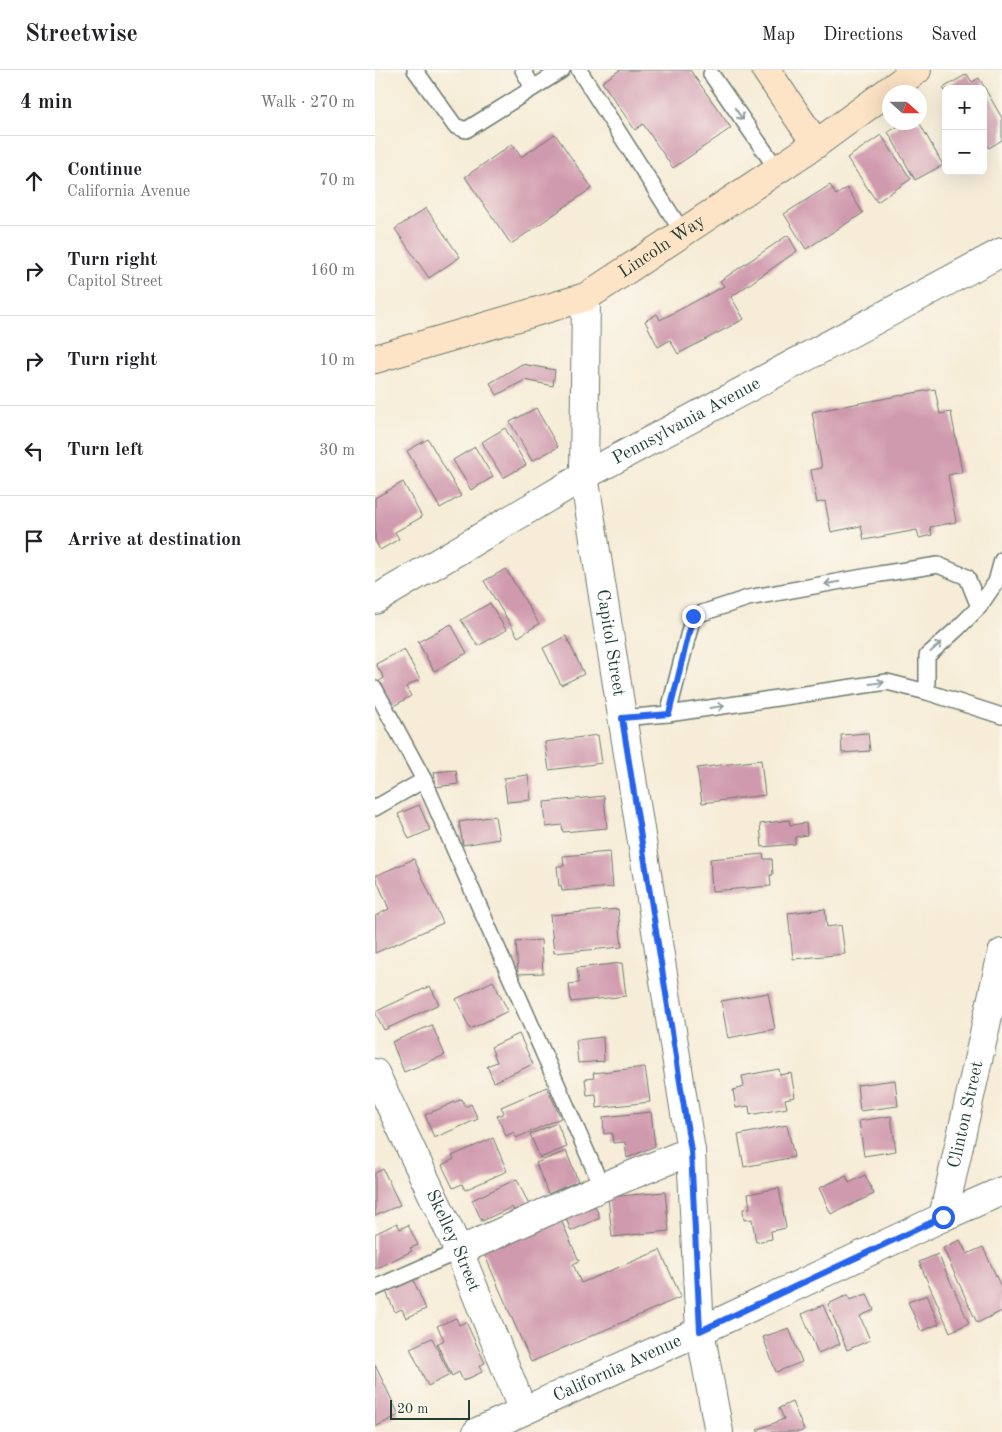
<!DOCTYPE html>
<html lang="en">
<head>
<meta charset="utf-8">
<style>
	:root { --surface:#fff; --page:#f2f2f2; --text:#202124; --muted:#757577; --line:#e0e0e0 }
	body { margin:0; font-family:"Old Standard TT",serif; background:var(--page); color:var(--text) }
	.controls { position:absolute; right:15px; top:15px; display:grid; overflow:hidden; border-radius:8px; box-shadow:0 5px 20px #0002 }
	.controls button { width:45px; height:45px; display:grid; place-items:center; padding:0; border:0; border-bottom:1px solid var(--line); background:var(--surface); color:var(--text); font:25px sans-serif }
	.compass { position:absolute; left:507px; top:15px; width:45px; height:45px; border-radius:50%; background:var(--surface); box-shadow:0 5px 20px #0002; rotate:111deg }
	.scale { position:absolute; left:15px; bottom:12px; width:80px; box-sizing:border-box; padding-left:5px; border:2px solid #1f3d34; border-top:0; font-size:14px; line-height:18px; white-space:nowrap; color:#1f3d34; -webkit-text-stroke:4px #fbf7ec; paint-order:stroke }
	.stop { position:absolute; width:15px; height:15px; margin:-11px; border:4px solid #2563eb; border-radius:50%; background:#fff }
	.stop.end { background:#2563eb; border-color:#fff; box-shadow:0 1px 5px #0008 }
	.list { margin:0; padding:0; list-style:none }
	h2 { display:flex; justify-content:space-between; align-items:center; height:65px; margin:0; padding:0 20px; font-size:21px }
	h2 small { font-size:16px; font-weight:400; color:var(--muted) }
	.list li { display:grid; grid-template-columns:32px 1fr auto; gap:15px; align-items:center; box-sizing:border-box; height:90px; padding:0 20px; border-top:1px solid var(--line) }
	.list b { display:block; font-size:19px; white-space:nowrap }
	.list p { margin:0; font-size:16px; white-space:nowrap; color:var(--muted) }
	.list em { font-size:16px; font-style:normal; color:var(--muted) }
	.icon { flex:none; width:28px; height:28px; fill:none; stroke:currentColor; stroke-width:2; stroke-linecap:round; stroke-linejoin:round }
	.map { position:relative; flex:none; width:627px; height:1362px; overflow:hidden }
	header { display:flex; align-items:center; gap:30px; box-sizing:border-box; height:70px; padding:0 25px; background:var(--surface); border-bottom:1px solid var(--line) }
	header strong { font-size:24px }
	nav { display:flex; gap:28px; margin-inline-start:auto; font-size:18px }
	main { display:flex }
	aside { flex:1; background:var(--surface) }
	.map>svg:first-child { display:block }
	.building { fill:#d09aae }
	.lines { fill:none; stroke-linecap:round; stroke-linejoin:round }
	.lane-casing { stroke:#6a7a6d; stroke-width:18 }
	.street-casing { stroke:#6a7a6d; stroke-width:30 }
	.secondary-casing { stroke:#6a7a6d; stroke-width:30 }
	.lane { stroke:#fff; stroke-width:15 }
	.street { stroke:#fff; stroke-width:28 }
	.secondary { stroke:#fee4c6; stroke-width:28 }
	.oneway { stroke:#8f9e9a }
	.route { stroke:#2563eb; stroke-width:6 }
	.labels { text-anchor:middle; dominant-baseline:central; stroke-width:5; stroke-linejoin:round; paint-order:stroke }
	.street-label { font-size:18px; fill:#1f3d34; stroke:#fbf7ec }
</style>
</head>
<body>
<header>
<strong>Streetwise</strong>
<nav><a>Map</a><a>Directions</a><a>Saved</a></nav>
</header>
<main>
<aside>
<h2>4 min<small>Walk · 270 m</small></h2>
<ul class="list">
<li><svg class="icon" aria-label="ahead" viewBox="0 0 24 24"><path d="M12 20V5M6 11l6-6 6 6"/></svg><div><b>Continue</b><p>California Avenue</p></div><em>70 m</em></li>
<li><svg class="icon" aria-label="right" viewBox="0 0 24 24"><path d="M7 20v-9h11M14 6l5 5-5 5"/></svg><div><b>Turn right</b><p>Capitol Street</p></div><em>160 m</em></li>
<li><svg class="icon" aria-label="right" viewBox="0 0 24 24"><path d="M7 20v-9h11M14 6l5 5-5 5"/></svg><div><b>Turn right</b></div><em>10 m</em></li>
<li><svg class="icon" aria-label="left" viewBox="0 0 24 24"><path d="M17 20v-9H6M10 6l-5 5 5 5"/></svg><div><b>Turn left</b></div><em>30 m</em></li>
<li><svg class="icon" aria-label="arrive" viewBox="0 0 24 24"><path d="M6 21V4h12l-3 4 3 4H6"/></svg><div><b>Arrive at destination</b></div></li>
</ul>
</aside>
<div class="map">
<svg width="627" height="1362" viewBox="0 0 627 1362">
	<rect width="100%" height="100%" fill="#fbf7ec"/>
	<filter id="ink" filterUnits="userSpaceOnUse"><feTurbulence type="fractalNoise" baseFrequency=".02" numOctaves="2"/><feDisplacementMap in="SourceGraphic" scale="10" xChannelSelector="R" yChannelSelector="G"/><feConvolveMatrix kernelMatrix="1 2 1 2 8 2 1 2 1" color-interpolation-filters="sRGB"/></filter>
	<filter id="wash" filterUnits="userSpaceOnUse"><feTurbulence type="fractalNoise" baseFrequency=".0096" numOctaves="4" result="noise"/><feDisplacementMap in="SourceGraphic" scale="20" xChannelSelector="R" yChannelSelector="G"/><feGaussianBlur stdDeviation="1.12" result="paint"/><feColorMatrix in="noise" values="0 0 0 0 0 0 0 0 0 0 0 0 0 0 0 0 0 1.4 0 .05"/><feComposite in="paint" operator="in"/></filter>
	<g filter="url(#wash)">
		<rect width="100%" height="100%" fill="#f6ecd7"/>
		<g id="blocks">
			<g class="building">
				<path d="M245 0H315L356 58 298 98 268 54 260 60 227 12Z"/>
				<path d="M592 4 597 12 604 8 627 48V70L614 78 608 69V19H571V23L568 18Z"/>
				<path d="M531 52H544L568 95 540 110 513 62Z"/>
				<path d="M180 64 217 118 136 174 90 107 137 74 146 87Z"/>
				<path d="M506 65 536 109 502 132 472 88Z"/>
				<path d="M455 115 461 125 472 118 488 143 431 179 409 144Z"/>
				<path d="M51 138 85 187 54 208 20 159Z"/>
				<path d="M413 165 422 181 356 227 369 249 303 284 295 270 283 277 270 251 282 244 285 250 349 216 345 211Z"/>
				<path d="M147 294 180 300 178 316 150 310 122 325 115 313Z"/>
				<path d="M560 319 565 344 576 342 587 402 573 405 581 452 555 457 557 465 544 468 542 460 489 470 486 456 456 462 450 431 442 433 436 400 447 398 437 342Z"/>
				<path d="M161 338 183 377 157 391 135 352Z"/>
				<path d="M130 358 151 395 128 408 107 372Z"/>
				<path d="M53 369 86 426 65 438 32 381Z"/>
				<path d="M100 377 118 407 96 420 78 390Z"/>
				<path d="M28 412 47 447 20 462 24 469 5 480 0 470V428Z"/>
				<path d="M131 499 164 554 143 567 109 511Z"/>
				<path d="M115 533 131 560 103 576 86 550Z"/>
				<path d="M76 554 92 583 59 601 43 572Z"/>
				<path d="M191 566 209 604 186 615 168 578Z"/>
				<path d="M29 579 45 609 31 617 36 626 17 637 3 612 9 608 1 594Z"/>
				<path d="M493 663 495 681 467 683 466 665Z"/>
				<path d="M223 665 227 693 174 700 170 672Z"/>
				<path d="M386 690 390 725 327 733 322 698Z"/>
				<path d="M81 700 83 714 61 717 59 702Z"/>
				<path d="M153 705 156 730 132 732 129 708Z"/>
				<path d="M229 726 232 758 188 762 187 755 171 757 169 732Z"/>
				<path d="M44 735 55 760 34 769 23 744Z"/>
				<path d="M120 746 124 769 88 775 84 752Z"/>
				<path d="M414 750 415 755 431 753 432 765 420 767V774L387 777 385 754Z"/>
				<path d="M235 782 238 817 187 821 186 815 184 816 182 796H189L188 786Z"/>
				<path d="M388 784 389 789H397L398 805H395L396 816 337 821 335 789Z"/>
				<path d="M39 789 68 853 0 883V846L14 839 0 806Z"/>
				<path d="M243 839 247 877 179 883 175 845Z"/>
				<path d="M450 839 452 857 466 855 470 884 418 889 413 843Z"/>
				<path d="M166 870 168 903 143 904 141 872Z"/>
				<path d="M247 893 251 926 196 932 194 914 204 913 202 898Z"/>
				<path d="M118 911 133 941 95 959 81 929Z"/>
				<path d="M55 916 64 934 9 960 0 942Z"/>
				<path d="M393 923 400 959 353 968 346 931Z"/>
				<path d="M57 955 70 985 29 1002 17 972Z"/>
				<path d="M144 964 158 994 119 1012 112 996 122 992 116 977Z"/>
				<path d="M228 967 229 991 203 993 201 970Z"/>
				<path d="M270 997 275 1032 222 1038 221 1024 212 1025 210 1009 219 1008 218 1003Z"/>
				<path d="M404 999 405 1005 416 1003 420 1027 410 1029 412 1038 375 1045 374 1036 361 1038 358 1020 369 1017 367 1006Z"/>
				<path d="M520 1010 523 1036 485 1041 482 1015Z"/>
				<path d="M172 1017 186 1048 141 1068 139 1062 131 1066 122 1046 129 1043 126 1037Z"/>
				<path d="M87 1029 90 1037 96 1034 103 1049 59 1068 50 1045Z"/>
				<path d="M276 1042 280 1076 252 1088 250 1072 238 1073 237 1063 229 1064 228 1047Z"/>
				<path d="M516 1046 521 1081 489 1086 484 1051Z"/>
				<path d="M182 1053 192 1077 165 1088 155 1064Z"/>
				<path d="M412 1055 419 1087 369 1097 363 1065Z"/>
				<path d="M118 1068 132 1101 90 1120 87 1114 78 1118 67 1095 79 1089 77 1086Z"/>
				<path d="M191 1081 203 1111 173 1124 161 1093Z"/>
				<path d="M8 1099 25 1135 0 1146V1103Z"/>
				<path d="M490 1105 499 1124 456 1144 444 1118 471 1106 474 1113Z"/>
				<path d="M142 1109 154 1135 140 1142 137 1137 107 1151 97 1130Z"/>
				<path d="M404 1118 411 1158 396 1161 397 1169 381 1172 377 1149 369 1150 368 1139 375 1138 373 1124Z"/>
				<path d="M290 1122 294 1161 237 1167 233 1127Z"/>
				<path d="M216 1126 225 1148 196 1161 187 1139Z"/>
				<path d="M184 1145 204 1191 198 1194 206 1213 285 1180 306 1227 156 1292 107 1179Z"/>
				<path d="M22 1153 25 1159 33 1155 43 1175 35 1178 37 1181 0 1199V1164Z"/>
				<path d="M585 1170 592 1184 608 1177 627 1219V1241L602 1253 568 1178Z"/>
				<path d="M563 1184 594 1253 575 1262 544 1192Z"/>
				<path d="M37 1207 51 1239 31 1248 27 1239 20 1242 10 1219Z"/>
				<path d="M492 1224 499 1240 485 1246 495 1270 472 1280 453 1234 473 1225 475 1230Z"/>
				<path d="M552 1225 564 1254 546 1261 533 1232Z"/>
				<path d="M448 1235 465 1274 443 1283 427 1244Z"/>
				<path d="M81 1248 84 1255 91 1252 110 1293 104 1296 107 1302 88 1311 84 1302 77 1306 62 1274 69 1270 62 1256Z"/>
				<path d="M414 1258 427 1292 401 1302 388 1267Z"/>
				<path d="M57 1268 75 1305 53 1316 35 1278Z"/>
				<path d="M0 1295 24 1345 0 1357Z"/>
				<path d="M417 1332 429 1360 425 1362H383L382 1360 409 1349 404 1338Z"/>
			</g>
		</g>
	</g>
	<g filter="url(#ink)">
		<use href="#blocks" fill-opacity="0" stroke="#6a7a6d" stroke-width="1"/>
		<g class="lines">
			<defs>
				<g id="lane">
					<path d="M40 0 80 56 91 60 187 0"/>
					<path d="M148 0 158 18"/>
					<path d="M204 0 308 163"/>
					<path d="M336 4 402 99"/>
					<path d="M604 537 621 512 627 490"/>
					<path d="M0 619 49 710 227 1117"/>
					<path d="M293 644 318 546 373 528 505 504 563 495 592 507 604 537 583 558 552 586V622"/>
					<path d="M247 648 293 644 512 612 552 622 627 646"/>
					<path d="M0 738 49 710"/>
					<path d="M0 1218 84 1181"/>
				</g>
				<g id="street">
					<path id="s1" d="M211 227 209 406 316 1081 325 1261 344 1362"/>
					<path id="s2" d="M0 530 209 406 627 182"/>
					<path id="s3" d="M0 1003 84 1181 148 1341"/>
					<path id="s4" d="M568 1147 627 883"/>
					<path d="M84 1181 227 1117 316 1081"/>
					<path id="s5" d="M102 1362 325 1261 568 1147 627 1121"/>
				</g>
				<g id="secondary">
					<path d="M391 0 441 74"/>
					<path id="s6" d="M0 289 211 227 441 74 542 0"/>
				</g>
			</defs>
			<use href="#lane" class="lane-casing"/>
			<use href="#street" class="street-casing"/>
			<use href="#secondary" class="secondary-casing"/>
			<use href="#lane" class="lane"/>
			<use href="#street" class="street"/>
			<use href="#secondary" class="secondary"/>
		</g>
		<defs><path id="oneway-shaft" d="M-6 0H5M1.5-3L5.5 0L1.5 3" fill="none" stroke-width="1.6" stroke-linecap="round" stroke-linejoin="round" transform="scale(1.25)"/></defs>
		<g class="oneway">
			<use href="#oneway-shaft" transform="translate(364 44) rotate(55)"/>
			<use href="#oneway-shaft" transform="translate(457 513) rotate(170)"/>
			<use href="#oneway-shaft" transform="translate(561 577) rotate(-41)"/>
			<use href="#oneway-shaft" transform="translate(502 613) rotate(-8)"/>
			<use href="#oneway-shaft" transform="translate(342 637) rotate(-8)"/>
		</g>
	</g>
	<g class="lines" filter="url(#ink)">
		<path class="route" d="M318 546 294 644 247 648 316 1081 325 1261 568 1147"/>
	</g>
	<g class="labels">
		<g class="street-label">
			<text stroke="none"><textPath href="#s6" startOffset="311">Lincoln Way</textPath></text>
			<text stroke="none"><textPath href="#s2" startOffset="359">Pennsylvania Avenue</textPath></text>
			<text stroke="none"><textPath href="#s1" startOffset="348">Capitol Street</textPath></text>
			<text stroke="none"><textPath href="#s4" startOffset="105">Clinton Street</textPath></text>
			<text stroke="none"><textPath href="#s3" startOffset="185">Skelley Street</textPath></text>
			<text stroke="none"><textPath href="#s5" startOffset="154">California Avenue</textPath></text>
		</g>
	</g>
</svg>
<div class="controls">
<button>+</button>
<button>−</button>
</div>
<svg class="compass" viewBox="-18 -18 36 36"><path d="M0-13l5 13h-10z" fill="#e53935"/><path d="M0 13l5-13h-10z" fill="#757577"/></svg>
<div class="scale">20 m</div>
<div class="stop" style="left:568px;top:1147px"></div>
<div class="stop end" style="left:318px;top:546px"></div>
</div>
</main>
</body>
</html>
